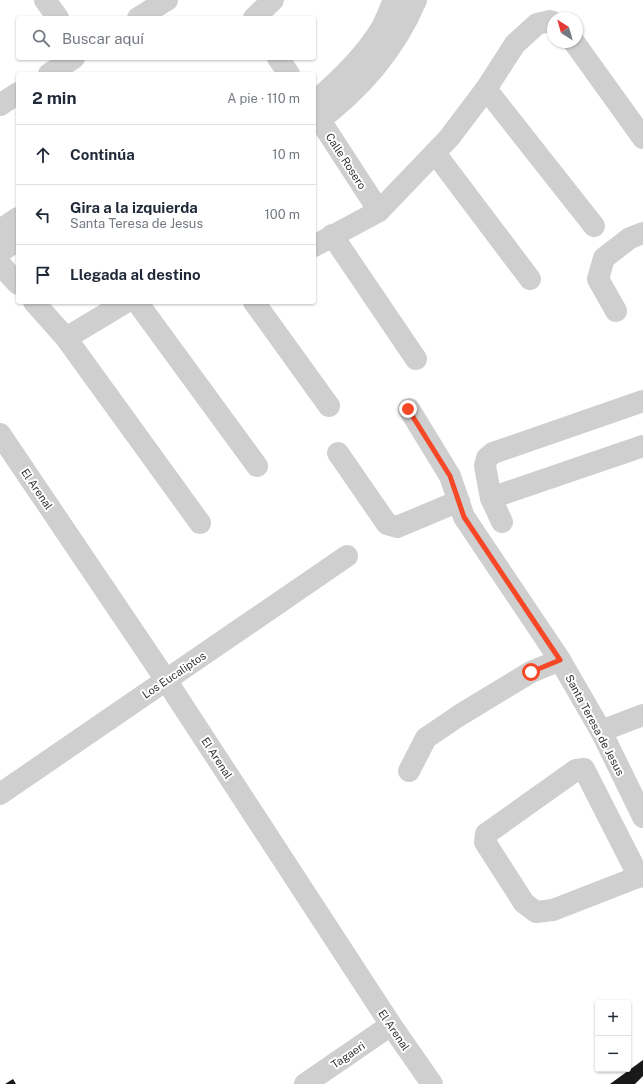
<!DOCTYPE html>
<html lang="es">
<head>
<meta charset="utf-8">
<style>
	:root { --surface:#fff; --page:#f6f6f7; --text:#1f2937; --muted:#747a83; --line:#e0e1e3 }
	body { margin:0; font-family:"Public Sans",sans-serif; background:var(--page); color:var(--text) }
	.controls { position:absolute; right:12px; bottom:12px; display:grid; overflow:hidden; border-radius:4px; box-shadow:0 1px 3px #0004 }
	.controls button { width:36px; height:36px; display:grid; place-items:center; padding:0; border:0; border-bottom:1px solid var(--line); background:var(--surface); color:var(--text); font:20px sans-serif }
	.compass { position:absolute; left:547px; top:12px; width:36px; height:36px; border-radius:50%; background:var(--surface); box-shadow:0 1px 3px #0004; rotate:323deg }
	.stop { position:absolute; width:12px; height:12px; margin:-9px; border:3px solid #f64727; border-radius:50%; background:#fff }
	.stop.end { background:#f64727; border-color:#fff; box-shadow:0 1px 4px #0008 }
	.list { margin:0; padding:0; list-style:none }
	h2 { display:flex; justify-content:space-between; align-items:center; height:52px; margin:0; padding:0 16px; font-size:17px }
	h2 small { font-size:13px; font-weight:400; color:var(--muted) }
	.list li { display:grid; grid-template-columns:26px 1fr auto; gap:12px; align-items:center; box-sizing:border-box; height:60px; padding:0 16px; border-top:1px solid var(--line) }
	.list b { display:block; font-size:15px; white-space:nowrap }
	.list p { margin:0; font-size:13px; white-space:nowrap; color:var(--muted) }
	.list em { font-size:13px; font-style:normal; color:var(--muted) }
	.icon { flex:none; width:22px; height:22px; fill:none; stroke:currentColor; stroke-width:2; stroke-linecap:round; stroke-linejoin:round }
	.map { position:relative; flex:none; width:643px; height:1084px; overflow:hidden }
	.search { position:absolute; background:var(--surface); box-shadow:0 1px 3px #0004; left:16px; top:16px; width:300px; height:44px; display:flex; align-items:center; gap:10px; box-sizing:border-box; padding:0 14px; border-radius:4px; color:var(--muted); font-size:15px }
	.panel { position:absolute; background:var(--surface); box-shadow:0 1px 3px #0004; left:16px; top:72px; width:300px; height:232px; border-radius:4px }
	.map>svg:first-child { display:block }
	.building { fill:#191919 }
	.lines { fill:none; stroke-linecap:round; stroke-linejoin:round }
	.minor { stroke:#cfcfcf; stroke-width:22 }
	.route { stroke:#f64727; stroke-width:5 }
	.labels { text-anchor:middle; dominant-baseline:central; stroke-width:4; stroke-linejoin:round; paint-order:stroke }
	.street-label { font-size:11px; fill:#323232; stroke:#fff }
</style>
</head>
<body>
<div class="map">
<svg width="643" height="1084" viewBox="0 0 643 1084">
	<rect width="100%" height="100%" fill="#fff"/>
	<g class="building">
		<path d="M643 1060V1076L635 1084H610Z"/>
		<path d="M13 1079 16 1084H5Z"/>
	</g>
	<g class="lines">
		<g class="minor">
			<path d="M45 0 58 18"/>
			<path d="M138 18 167 0"/>
			<path d="M254 18 273 0"/>
			<path d="M574 42 643 138"/>
			<path d="M278 58 289 74"/>
			<path d="M49 74 74 58"/>
			<path d="M486 89 594 226"/>
			<path d="M314 102C339 81 364 57 381 29 386 20 390 9 394 0"/>
			<path d="M0 105 18 93"/>
			<path d="M314 111 379 211"/>
			<path d="M314 124C358 92 395 50 416 0"/>
			<path d="M435 153 530 279"/>
			<path d="M0 230 18 218"/>
			<path d="M332 235 416 359"/>
			<path d="M314 246 379 211 449 138 486 89 515 44 537 24 550 21 553 22"/>
			<path d="M0 252 18 240"/>
			<path d="M0 264 18 284"/>
			<path d="M34 302 66 338 200 523"/>
			<path d="M137 302 257 466"/>
			<path d="M254 302 329 406"/>
			<path d="M616 311 598 279 604 258 630 238 643 233"/>
			<path d="M66 338 126 302"/>
			<path d="M409 409 450 476 464 517 560 660 601 731 643 817"/>
			<path d="M0 434 166 680 391 1025 432 1084"/>
			<path d="M338 453 387 524 397 527 459 501"/>
			<path d="M491 498 643 446"/>
			<path d="M502 522 491 498 485 466 487 458 493 453 643 401"/>
			<path d="M601 731 643 715"/>
			<path d="M409 771 426 738 460 715 531 672 560 660"/>
			<path d="M0 794 347 556"/>
			<path d="M639 877 584 769 576 770 486 834 485 842 524 903 536 912 553 910 643 875"/>
			<path d="M305 1084 391 1025"/>
		</g>
	</g>
	<g class="lines">
		<path class="route" d="M408 409 450 476 464 517 560 660 531 672"/>
	</g>
	<g class="labels">
		<g class="street-label">
			<text transform="translate(346 161) rotate(57)">Calle Rosero</text>
			<text transform="translate(37 489) rotate(56)">El Arenal</text>
			<text transform="translate(174 675) rotate(-34)">Los Eucaliptos</text>
			<text transform="translate(595 725) rotate(62)">Santa Teresa de Jesus</text>
			<text transform="translate(217 758) rotate(57)">El Arenal</text>
			<text transform="translate(394 1030) rotate(56)">El Arenal</text>
			<text transform="translate(348 1055) rotate(-34)">Tagaeri</text>
		</g>
	</g>
</svg>
<div class="controls">
<button>+</button>
<button>−</button>
</div>
<svg class="compass" viewBox="-18 -18 36 36"><path d="M0-13l5 13h-10z" fill="#e53935"/><path d="M0 13l5-13h-10z" fill="#747a83"/></svg>
<div class="stop" style="left:531px;top:672px"></div>
<div class="stop end" style="left:408px;top:409px"></div>
<div class="search"><svg class="icon" aria-label="search" viewBox="0 0 24 24"><circle cx="10" cy="10" r="6"/><path d="M15 15l6 6"/></svg>Buscar aquí</div>
<section class="panel">
<h2>2 min<small>A pie · 110 m</small></h2>
<ul class="list">
<li><svg class="icon" aria-label="ahead" viewBox="0 0 24 24"><path d="M12 20V5M6 11l6-6 6 6"/></svg><div><b>Continúa</b></div><em>10 m</em></li>
<li><svg class="icon" aria-label="left" viewBox="0 0 24 24"><path d="M17 20v-9H6M10 6l-5 5 5 5"/></svg><div><b>Gira a la izquierda</b><p>Santa Teresa de Jesus</p></div><em>100 m</em></li>
<li><svg class="icon" aria-label="arrive" viewBox="0 0 24 24"><path d="M6 21V4h12l-3 4 3 4H6"/></svg><div><b>Llegada al destino</b></div></li>
</ul>
</section>
</div>
</body>
</html>
